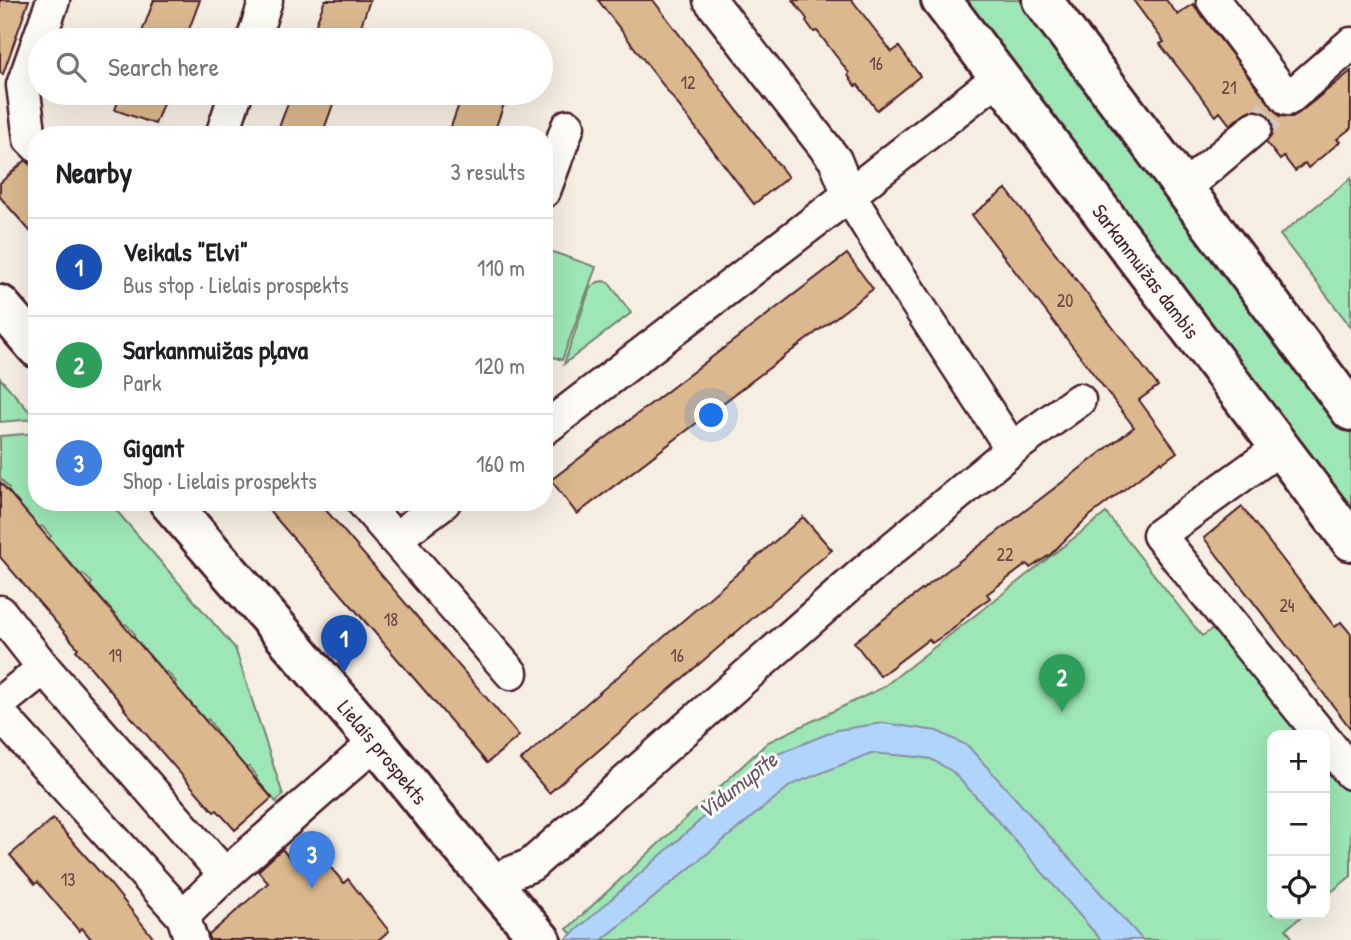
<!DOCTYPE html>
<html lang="en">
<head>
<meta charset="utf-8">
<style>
	:root { --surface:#fff; --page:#f2f2f2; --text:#202124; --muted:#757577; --line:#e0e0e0; --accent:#b45309 }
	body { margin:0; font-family:"Patrick Hand",sans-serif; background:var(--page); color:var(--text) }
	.controls { position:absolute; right:21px; bottom:21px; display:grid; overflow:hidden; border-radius:14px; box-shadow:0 7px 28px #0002 }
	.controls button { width:63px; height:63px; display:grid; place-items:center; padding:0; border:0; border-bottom:2px solid var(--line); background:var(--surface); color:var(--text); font:35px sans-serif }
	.you { position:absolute; left:712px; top:416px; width:24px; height:24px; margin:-18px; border:5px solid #fff; border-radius:50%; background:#1a73e8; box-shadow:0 0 0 10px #1a73e833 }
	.badge { display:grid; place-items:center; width:46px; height:46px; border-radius:50%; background:var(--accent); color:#fff; font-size:23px; font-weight:700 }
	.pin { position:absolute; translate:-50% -58px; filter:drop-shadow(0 2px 4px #0008) }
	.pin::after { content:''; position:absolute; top:37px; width:24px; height:21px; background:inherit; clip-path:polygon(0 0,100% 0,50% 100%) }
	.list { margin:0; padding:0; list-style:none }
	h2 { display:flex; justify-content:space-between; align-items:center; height:91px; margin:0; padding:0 28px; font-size:30px }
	h2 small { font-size:23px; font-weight:400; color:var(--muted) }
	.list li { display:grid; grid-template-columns:46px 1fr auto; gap:21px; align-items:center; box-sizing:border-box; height:98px; padding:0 28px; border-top:2px solid var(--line) }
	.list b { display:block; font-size:26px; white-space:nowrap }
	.list p { margin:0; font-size:23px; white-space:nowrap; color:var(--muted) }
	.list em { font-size:23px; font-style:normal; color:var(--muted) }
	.icon { flex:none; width:38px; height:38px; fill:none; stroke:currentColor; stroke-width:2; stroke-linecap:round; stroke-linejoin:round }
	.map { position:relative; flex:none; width:1351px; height:940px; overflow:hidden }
	.search { position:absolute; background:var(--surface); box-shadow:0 7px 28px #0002; left:28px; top:28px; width:525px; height:77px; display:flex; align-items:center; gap:18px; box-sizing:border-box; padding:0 24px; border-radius:38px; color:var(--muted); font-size:26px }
	.panel { position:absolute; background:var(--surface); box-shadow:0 7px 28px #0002; left:28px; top:126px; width:525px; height:385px; border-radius:28px }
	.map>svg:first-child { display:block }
	.green { fill:#9de6b5; stroke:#748270; stroke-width:2 }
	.water { fill:#b1d5fa; stroke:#888ca7; stroke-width:2 }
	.building { fill:#dbb88d; stroke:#4a1f2b; stroke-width:2 }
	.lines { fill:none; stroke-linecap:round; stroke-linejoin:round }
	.minor-tunnel { stroke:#d4c5bd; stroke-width:32; stroke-dasharray:32 16; stroke-linecap:butt }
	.minor-casing { stroke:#4a1f2b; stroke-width:37 }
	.major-casing { stroke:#4a1f2b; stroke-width:44 }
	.minor { stroke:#fdfcf7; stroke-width:32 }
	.major { stroke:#fdfcf7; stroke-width:38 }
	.labels { text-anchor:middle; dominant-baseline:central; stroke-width:6; stroke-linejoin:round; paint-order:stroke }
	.number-label { font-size:18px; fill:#6e4544 }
	.street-label { font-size:21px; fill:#4a1f2b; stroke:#fdfcf7 }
	.water-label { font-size:23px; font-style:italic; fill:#695669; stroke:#fdfcf7 }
</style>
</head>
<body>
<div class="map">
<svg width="1351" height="940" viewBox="0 0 1351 940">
	<rect width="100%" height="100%" fill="#f6eee2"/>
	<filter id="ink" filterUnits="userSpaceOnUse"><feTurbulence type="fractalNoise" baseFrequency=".0143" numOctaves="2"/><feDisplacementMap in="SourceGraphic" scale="14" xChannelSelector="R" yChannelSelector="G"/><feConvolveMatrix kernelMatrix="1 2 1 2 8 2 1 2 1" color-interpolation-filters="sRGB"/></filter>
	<g filter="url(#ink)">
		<g class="green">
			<path d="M960 0H1027L1351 423V510Z"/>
			<path d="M1351 178V327L1280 235Z"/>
			<path d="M544 249 596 267 562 360 544 354Z"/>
			<path d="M603 281 609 283 631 313 564 364 590 288 598 282Z"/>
			<path d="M0 378 36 419 0 422Z"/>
			<path d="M37 433V502H109L235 648 283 795 276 802 256 779 257 777 249 767 246 768 215 732 216 730 208 719 206 721 174 684 176 682 167 672 165 673 133 637 135 634 126 624 124 625 90 586 92 583 83 574 81 575 49 539 51 536 42 526 39 528 8 491 9 488 0 478V436Z"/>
			<path d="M1106 513 1202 636 1222 623 1310 735H1272V914H1305L1286 929 1294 940H577L567 929 768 742 882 688Z"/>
			<path d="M1325 754 1351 788V876L1325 897Z"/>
		</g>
		<path class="water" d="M883 723 937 731 968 746 1143 940H1101L992 814 953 772 931 759 918 757 871 753 791 785 602 940H565L773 756 837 730Z"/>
		<g class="building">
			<path d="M0 0H29L3 74 0 73Z"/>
			<path d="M154 0H200L185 40H139Z"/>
			<path d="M325 0H370L356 40H310Z"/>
			<path d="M598 0H653L788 177 754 204Z"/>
			<path d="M793 0H852L892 52 899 47 920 76 877 110 858 85 855 86 848 75 849 73 817 31 814 32 806 21 807 19Z"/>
			<path d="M1133 0H1166L1178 15 1193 4 1280 117 1281 116 1292 117 1299 113 1351 71V128L1337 139 1340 142 1308 168 1305 163 1295 171 1284 157 1280 160 1266 142 1272 135 1273 125 1269 116 1261 111 1251 110 1243 114 1230 125 1220 112 1216 116 1160 44 1164 42Z"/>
			<path d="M121 93H167L155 124 115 110Z"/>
			<path d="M292 93H337L322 135H276Z"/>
			<path d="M463 93H508L493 135H448Z"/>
			<path d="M26 160 37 172V239L0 197V183Z"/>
			<path d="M1006 189 1158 386 1139 400 1177 452 1162 463 1161 461 1087 518 1051 554 1030 568 1027 564 987 594 990 598 973 610 953 629 932 643 929 639 880 676 854 642 1134 427 972 215Z"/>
			<path d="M847 254 873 289 577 514 551 480Z"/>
			<path d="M0 482 272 798 235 830 217 810 214 812 124 709 125 708 76 650 78 648 0 557Z"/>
			<path d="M262 502H319L519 736 487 763Z"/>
			<path d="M1242 507 1335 627 1341 622 1351 634V729L1204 538Z"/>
			<path d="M803 517 832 550 549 793 521 760Z"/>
			<path d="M53 819 111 885 155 940H92L82 928 79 931 38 882 35 884 10 855Z"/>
			<path d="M312 846 344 883 348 879 389 931 378 940H209V935L268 883 258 871 282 849 293 862Z"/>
		</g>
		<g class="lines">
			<path class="minor-tunnel" d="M1255 128 1271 114"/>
			<defs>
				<g id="minor">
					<path d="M710 0 835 160 849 195 895 270 1012 449"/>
					<path d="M1213 0 1288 99 1351 44"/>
					<path d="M253 40 266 0"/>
					<path d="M222 135 236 93"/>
					<path d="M37 146 30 139 23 85 53 0"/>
					<path d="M1184 188 1255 128"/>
					<path d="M544 191 568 126"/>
					<path d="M544 429 849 195 999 77"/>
					<path d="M1281 447 1159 535 1321 735"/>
					<path d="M363 502 395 539 444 502"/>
					<path d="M395 539 511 673"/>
					<path d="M0 612 44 668 225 875"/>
					<path d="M0 703 44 668"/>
					<path d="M0 714 183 916 191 940"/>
					<path d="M1325 740 1351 773"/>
					<path d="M491 881 531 865 862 574 1012 449 1079 400"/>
					<path d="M183 916 225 875 376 742"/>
				</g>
				<g id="major">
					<path id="s1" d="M941 0 1351 541"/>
					<path d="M1042 0 1351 411"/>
					<path d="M0 305 37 348"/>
					<path id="s2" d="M169 502 376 742 435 816 541 940"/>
				</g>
			</defs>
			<use href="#minor" class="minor-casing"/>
			<use href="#major" class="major-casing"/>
			<use href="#minor" class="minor"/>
			<use href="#major" class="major"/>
		</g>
	</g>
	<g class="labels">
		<g class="number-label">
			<text x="876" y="63">16</text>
			<text x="688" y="82">12</text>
			<text x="1229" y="87">21</text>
			<text x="1065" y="300">20</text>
			<text x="1005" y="554">22</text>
			<text x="1287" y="605">24</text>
			<text x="391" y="619">18</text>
			<text x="115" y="655">19</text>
			<text x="677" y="655">16</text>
			<text x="68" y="879">13</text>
		</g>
		<g class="street-label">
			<text stroke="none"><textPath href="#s1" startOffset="340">Sarkanmuižas dambis</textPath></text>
			<text stroke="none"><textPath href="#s2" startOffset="329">Lielais prospekts</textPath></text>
		</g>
		<g class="water-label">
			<text transform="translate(737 785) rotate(-38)">Vidumupīte</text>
		</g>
	</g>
</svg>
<div class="controls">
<button>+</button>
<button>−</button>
<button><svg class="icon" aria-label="locate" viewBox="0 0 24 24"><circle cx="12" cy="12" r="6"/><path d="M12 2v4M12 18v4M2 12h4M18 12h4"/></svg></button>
</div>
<div class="you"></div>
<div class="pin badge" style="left:344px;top:673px;background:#1a4fb4">1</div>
<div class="pin badge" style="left:1062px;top:712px;background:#2e9e5b">2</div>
<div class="pin badge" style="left:312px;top:889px;background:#3f7fe0">3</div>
<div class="search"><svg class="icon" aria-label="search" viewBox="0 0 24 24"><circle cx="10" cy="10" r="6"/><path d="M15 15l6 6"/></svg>Search here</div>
<section class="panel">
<h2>Nearby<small>3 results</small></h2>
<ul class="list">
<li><span class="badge" style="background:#1a4fb4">1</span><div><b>Veikals &quot;Elvi&quot;</b><p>Bus stop · Lielais prospekts</p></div><em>110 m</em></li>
<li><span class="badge" style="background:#2e9e5b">2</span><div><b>Sarkanmuižas pļava</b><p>Park</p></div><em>120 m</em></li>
<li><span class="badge" style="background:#3f7fe0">3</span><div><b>Gigant</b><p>Shop · Lielais prospekts</p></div><em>160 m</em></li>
</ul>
</section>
</div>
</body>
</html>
